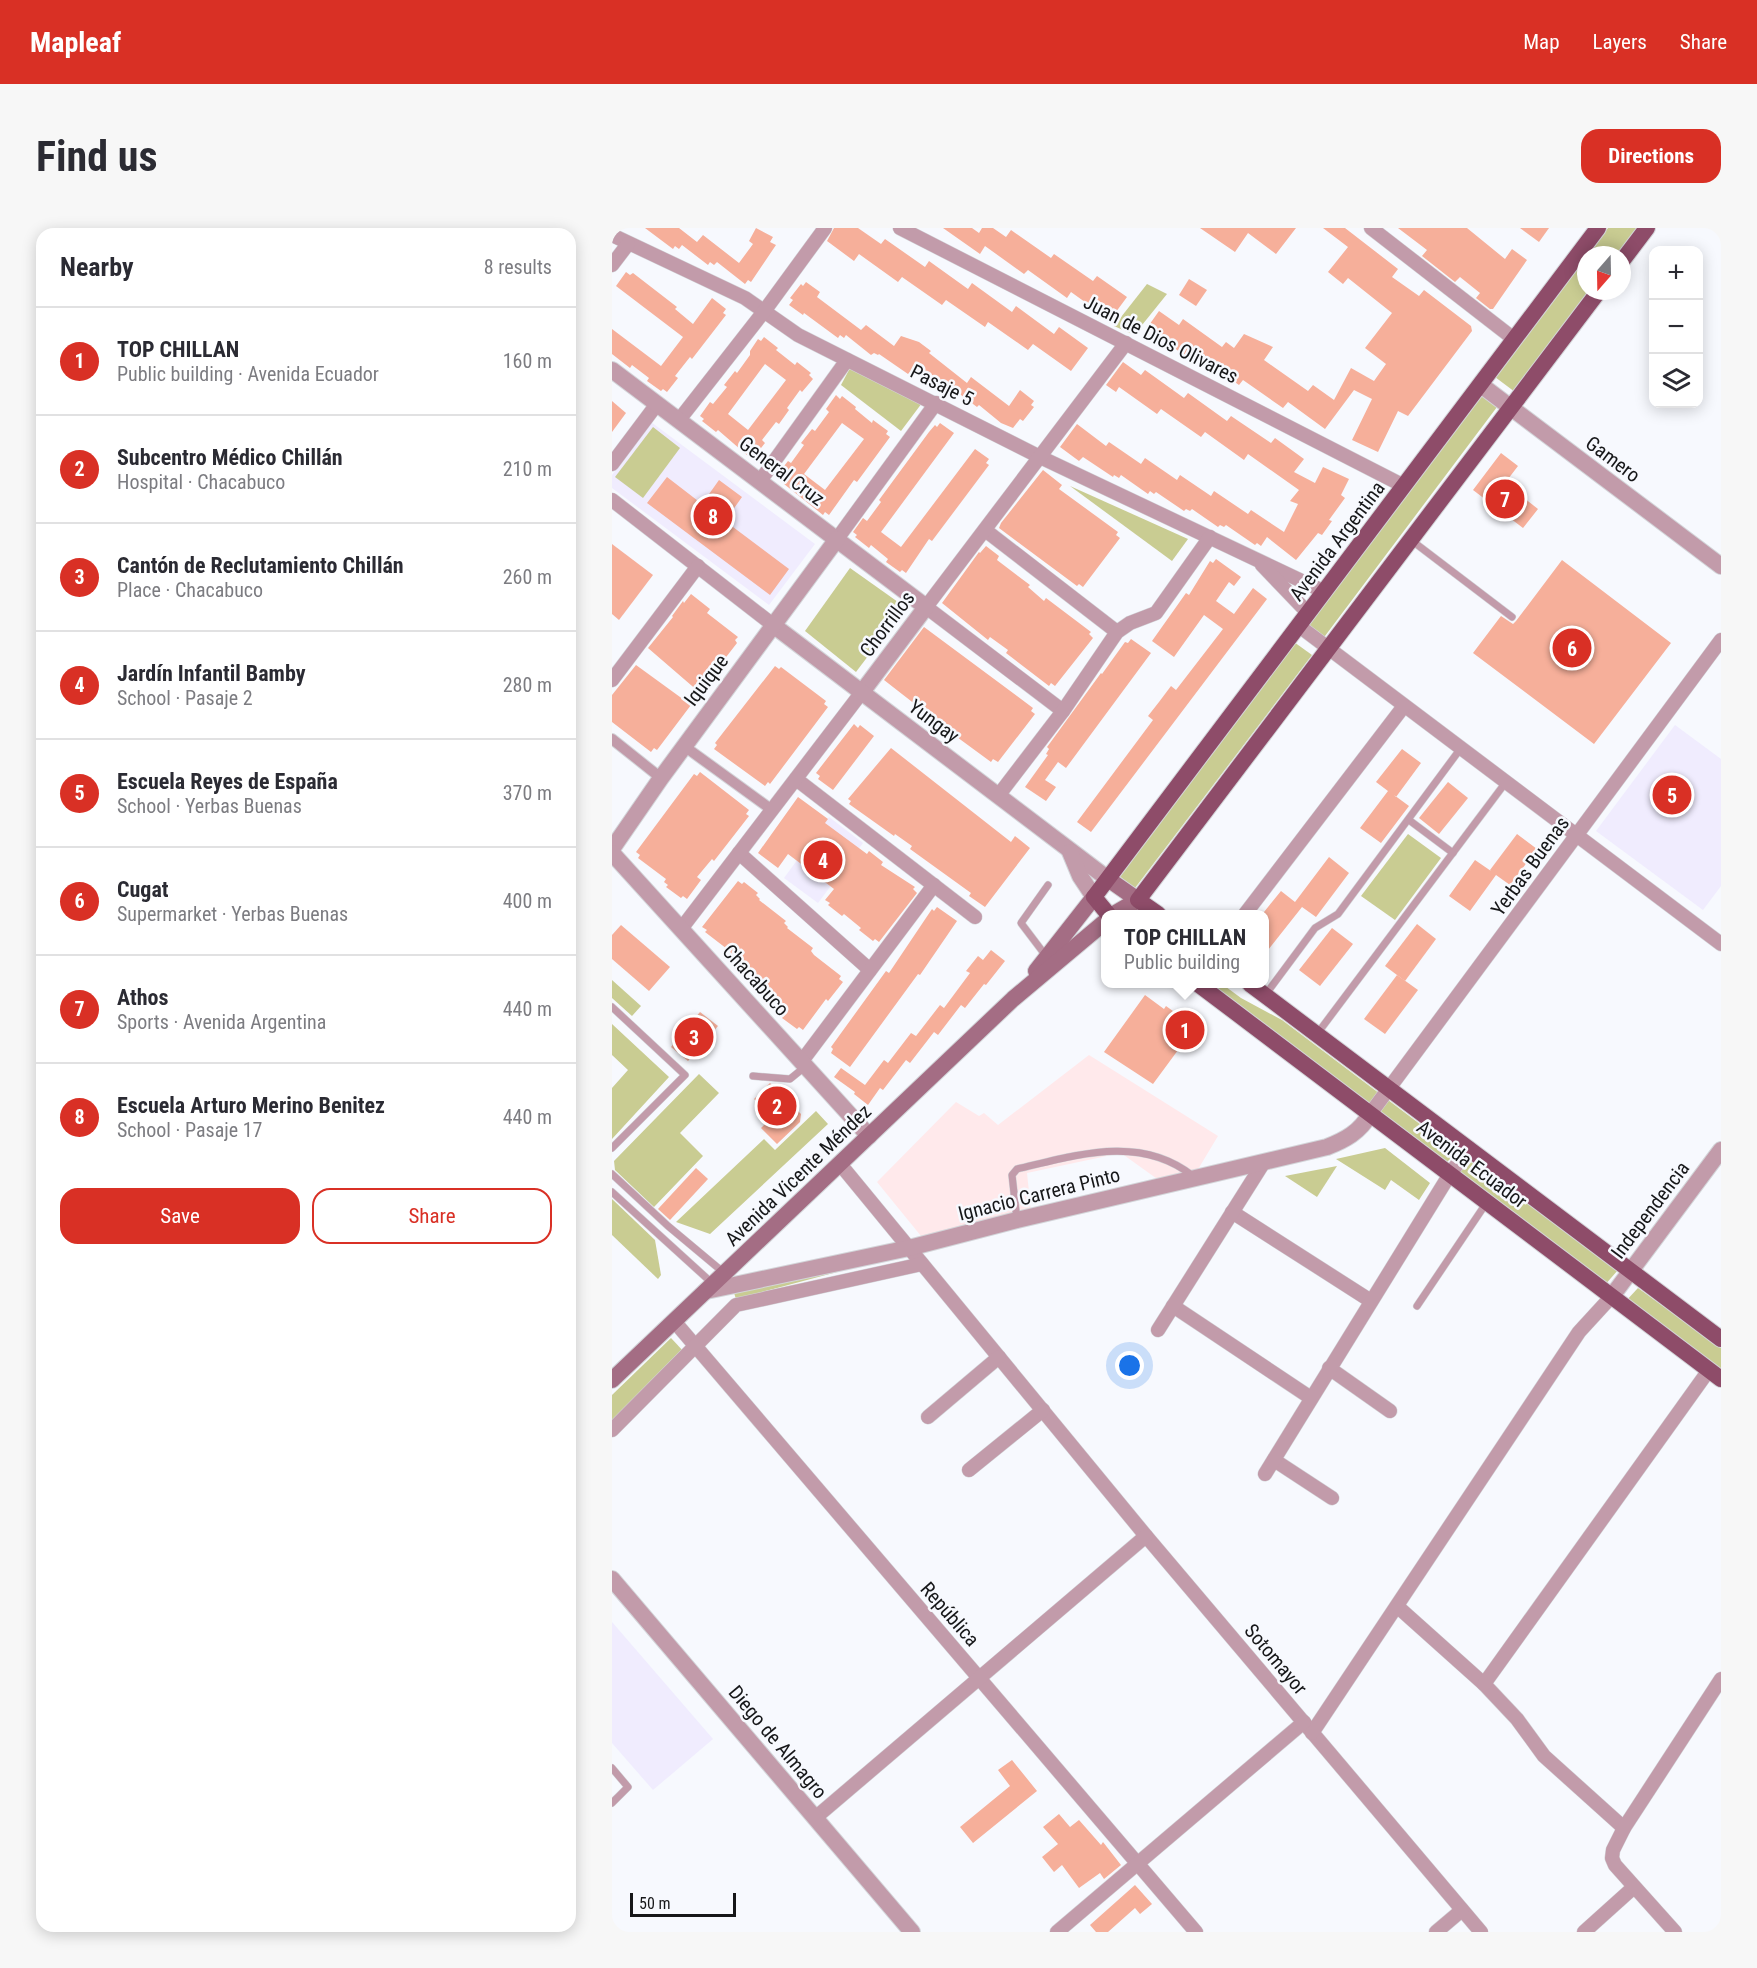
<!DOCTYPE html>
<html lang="en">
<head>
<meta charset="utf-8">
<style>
	:root { --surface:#fff; --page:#f7f7f7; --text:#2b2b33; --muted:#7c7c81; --line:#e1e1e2; --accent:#d93025 }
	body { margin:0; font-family:"Roboto Condensed",sans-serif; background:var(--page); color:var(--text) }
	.controls { position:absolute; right:18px; top:18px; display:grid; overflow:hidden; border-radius:12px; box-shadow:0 3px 15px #0003 }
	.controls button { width:54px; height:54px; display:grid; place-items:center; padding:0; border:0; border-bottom:2px solid var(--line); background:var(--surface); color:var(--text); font:30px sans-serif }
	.compass { position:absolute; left:965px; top:18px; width:54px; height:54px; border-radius:50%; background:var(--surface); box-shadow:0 3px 15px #0003; rotate:200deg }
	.scale { position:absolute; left:18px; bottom:15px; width:106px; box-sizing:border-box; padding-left:6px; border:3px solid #161719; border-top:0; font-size:16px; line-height:21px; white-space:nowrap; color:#161719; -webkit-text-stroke:4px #f7f9fe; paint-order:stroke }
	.you { position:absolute; left:518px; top:1138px; width:21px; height:21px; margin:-15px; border:4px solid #fff; border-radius:50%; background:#1a73e8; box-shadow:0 0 0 9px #1a73e833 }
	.badge { display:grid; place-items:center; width:39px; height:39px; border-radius:50%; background:var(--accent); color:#fff; font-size:20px; font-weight:700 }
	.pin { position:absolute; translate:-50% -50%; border:3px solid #fff; box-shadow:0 2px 6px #0006 }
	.popup { position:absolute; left:489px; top:682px; width:168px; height:78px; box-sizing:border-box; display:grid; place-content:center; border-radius:12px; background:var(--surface); filter:drop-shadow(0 2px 4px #0005); font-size:20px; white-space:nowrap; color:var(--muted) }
	.popup b { font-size:22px; color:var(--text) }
	.popup::after { content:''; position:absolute; left:50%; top:100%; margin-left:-12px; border:12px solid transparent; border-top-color:var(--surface) }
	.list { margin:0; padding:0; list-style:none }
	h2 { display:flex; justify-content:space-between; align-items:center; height:78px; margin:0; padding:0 24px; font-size:26px }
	h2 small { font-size:20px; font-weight:400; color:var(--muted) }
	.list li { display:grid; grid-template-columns:39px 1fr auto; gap:18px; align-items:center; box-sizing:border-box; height:108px; padding:0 24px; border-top:2px solid var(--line) }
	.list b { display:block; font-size:22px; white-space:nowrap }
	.list p { margin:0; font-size:20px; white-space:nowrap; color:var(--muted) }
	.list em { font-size:20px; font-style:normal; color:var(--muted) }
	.actions { display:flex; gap:12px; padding:18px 24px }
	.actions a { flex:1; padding:14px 0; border:2px solid var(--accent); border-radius:18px; text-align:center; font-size:21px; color:var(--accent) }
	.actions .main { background:var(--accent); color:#fff }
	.icon { flex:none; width:33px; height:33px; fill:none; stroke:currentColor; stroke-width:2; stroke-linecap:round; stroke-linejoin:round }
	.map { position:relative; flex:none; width:1109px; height:1704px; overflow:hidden; border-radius:18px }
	header { display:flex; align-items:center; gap:36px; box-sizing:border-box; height:84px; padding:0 30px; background:var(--accent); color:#fff }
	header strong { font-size:28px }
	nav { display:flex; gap:33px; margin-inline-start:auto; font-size:21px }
	.intro { display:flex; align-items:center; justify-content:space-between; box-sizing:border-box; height:144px; padding:0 36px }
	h1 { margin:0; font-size:42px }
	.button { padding:15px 27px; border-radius:18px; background:var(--accent); color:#fff; font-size:21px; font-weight:700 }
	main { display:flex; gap:36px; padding:0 36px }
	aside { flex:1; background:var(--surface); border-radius:18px; box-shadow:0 3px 15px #0003 }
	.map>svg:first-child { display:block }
	.education { fill:#f0ecfe }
	.medical { fill:#ffe9eb }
	.green { fill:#c9cc92 }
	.building { fill:#f6af9a; fill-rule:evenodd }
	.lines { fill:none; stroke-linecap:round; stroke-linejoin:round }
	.service-casing { stroke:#d3d5d9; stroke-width:8 }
	.pedestrian-casing { stroke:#d3d5d9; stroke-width:12 }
	.minor-casing { stroke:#d3d5d9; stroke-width:15 }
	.tertiary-casing { stroke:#d3d5d9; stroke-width:18 }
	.secondary-casing { stroke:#d3d5d9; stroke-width:18 }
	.primary-casing { stroke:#d3d5d9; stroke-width:18 }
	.service { stroke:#c29baa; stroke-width:7 }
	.pedestrian { stroke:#c29baa; stroke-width:10 }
	.minor { stroke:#c29baa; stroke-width:14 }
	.tertiary { stroke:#c29baa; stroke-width:16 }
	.secondary { stroke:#a46d84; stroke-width:16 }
	.primary { stroke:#8e4c69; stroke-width:16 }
	.labels { text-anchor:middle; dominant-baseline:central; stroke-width:5; stroke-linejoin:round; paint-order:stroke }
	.street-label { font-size:20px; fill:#161719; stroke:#f7f9fe }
</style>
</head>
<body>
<header>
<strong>Mapleaf</strong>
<nav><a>Map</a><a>Layers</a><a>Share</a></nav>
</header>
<div class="intro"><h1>Find us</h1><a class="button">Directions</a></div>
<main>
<aside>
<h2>Nearby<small>8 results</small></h2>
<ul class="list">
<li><span class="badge">1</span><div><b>TOP CHILLAN</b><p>Public building · Avenida Ecuador</p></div><em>160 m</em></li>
<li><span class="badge">2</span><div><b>Subcentro Médico Chillán</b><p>Hospital · Chacabuco</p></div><em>210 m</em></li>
<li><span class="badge">3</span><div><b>Cantón de Reclutamiento Chillán</b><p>Place · Chacabuco</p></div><em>260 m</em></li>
<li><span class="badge">4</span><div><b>Jardín Infantil Bamby</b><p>School · Pasaje 2</p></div><em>280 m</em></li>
<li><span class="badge">5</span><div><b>Escuela Reyes de España</b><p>School · Yerbas Buenas</p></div><em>370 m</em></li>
<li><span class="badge">6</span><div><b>Cugat</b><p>Supermarket · Yerbas Buenas</p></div><em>400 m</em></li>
<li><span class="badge">7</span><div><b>Athos</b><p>Sports · Avenida Argentina</p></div><em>440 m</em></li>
<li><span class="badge">8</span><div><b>Escuela Arturo Merino Benitez</b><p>School · Pasaje 17</p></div><em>440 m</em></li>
</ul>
<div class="actions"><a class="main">Save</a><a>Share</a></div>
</aside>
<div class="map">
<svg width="1109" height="1704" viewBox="0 0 1109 1704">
	<rect width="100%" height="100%" fill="#f7f9fe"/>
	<g class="education">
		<path d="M39 194 203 316 157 377 0 260V247Z"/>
		<path d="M1063 497 1109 531V658L1091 682 984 603Z"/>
		<path d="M217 589 251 615 206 675 172 650Z"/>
		<path d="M0 1394 101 1511 41 1562 0 1515Z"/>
	</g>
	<path class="medical" d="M477 827 606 908 585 943 548 953 509 925 415 945 419 983 309 1008 265 954 344 874 367 888 372 885 386 897Z"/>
	<g class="green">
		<path d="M996 0H1028L1007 27H975Z"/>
		<path d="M974 29V63H980L903 164 883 149Z"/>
		<path d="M535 56 555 66 522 107 502 98Z"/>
		<path d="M238 140 310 175 289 203 229 157Z"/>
		<path d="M872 163 888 175 710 412 692 398Z"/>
		<path d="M41 199 68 220 31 270 3 249Z"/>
		<path d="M458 258 576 311 560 333Z"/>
		<path d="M238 340 293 379 244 444 193 403Z"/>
		<path d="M682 414 700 427 523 660 507 648Z"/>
		<path d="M796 606 829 630 783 692 749 668Z"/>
		<path d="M0 752 29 778 20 788 0 770Z"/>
		<path d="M595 756H610L629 770 670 792 845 924 834 935Z"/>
		<path d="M0 796 57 849 0 911V860L16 842 0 827Z"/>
		<path d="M87 846 107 865 68 905 91 928 42 979 3 942 2 933Z"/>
		<path d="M204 883 216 896 98 1006 64 994 152 911 163 922Z"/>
		<path d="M773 920 818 955 807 972 779 952 773 962 724 931Z"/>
		<path d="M856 932 1006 1042 992 1058 843 948Z"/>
		<path d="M725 938 705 969 673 948Z"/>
		<path d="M0 971 43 1012 49 1047 46 1051 0 1007Z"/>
		<path d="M281 1029 124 1071 122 1065Z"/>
		<path d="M1026 1060 1109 1120V1146L1013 1074Z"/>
		<path d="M59 1110 73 1125 0 1195V1167Z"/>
	</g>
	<g class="building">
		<path d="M33 0H67L85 14 91 7 127 35 141 16 137 13 144 0 161 9 158 14 164 17 139 54 136 52 133 56 105 34 102 37 98 34 96 37 70 17 67 21 63 18 61 21Z"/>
		<path d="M222 0H246L269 16 273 11 313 39 317 33 356 61 360 55 400 84 404 78 442 106 447 99 476 120 459 143 421 116 416 122 376 94 373 99 334 72 330 77 290 49 286 54 247 26 242 33 215 13Z"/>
		<path d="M331 0H360L367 5 370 0H381L394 9 399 2 439 30 442 26 481 53 485 48 515 69 498 92 459 64 455 70 416 42 412 46 373 18 368 26Z"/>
		<path d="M588 0H684L664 26 636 5 623 24Z"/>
		<path d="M711 0H733L786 41 780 49 807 68 812 62 859 98 860 103 796 188 786 183 766 224 740 212 760 171 742 162 713 201 676 174 671 180 631 152 627 157 588 130 584 135 549 111 545 117 530 107 547 83 567 97 571 91 610 119 614 114 622 120 632 106 661 119 652 132 696 163 701 157 722 172 739 140 762 153 774 136 753 120 780 85 736 50 731 56 716 44 736 19Z"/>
		<path d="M786 0H855L893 31 900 21 915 32 881 81H878L864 70 868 65 848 49 843 54 810 28 815 22Z"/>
		<path d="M908 0H937L927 14Z"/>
		<path d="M14 44 18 47 21 45 65 79 63 81 81 96 100 70 114 81 111 85 114 87 80 131 78 129 63 148 66 150 55 164 51 161 49 163 35 153 37 150 20 137 18 140 0 126V101L49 138 71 109 4 58Z"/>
		<path d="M577 51 595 62 584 78 567 67Z"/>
		<path d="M194 54 208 64 205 69 249 102 254 97 282 118 289 108 307 114 319 123 317 125 355 155 359 149 397 178 408 162 422 173 419 177 422 179 411 193 408 191 401 200 389 195 367 177 365 179 337 158 335 161 330 158 329 160 305 142 302 146 298 144 296 146 267 126 266 127 262 125 259 127 234 107 232 110 228 107 226 110 192 85 191 87 177 77 181 72 178 70 189 56 191 58Z"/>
		<path d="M152 109 166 120 164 122 183 137 185 134 199 145 197 147 201 151 190 164 188 162 175 180 177 182 167 196 164 194 150 212 153 215 142 229 138 225 136 228 106 202 104 204 90 193 92 191 88 188 98 174 101 176 115 159 112 157 123 143 125 145 138 127V123L146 111 149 113ZM153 136 174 152 136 202 116 186Z"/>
		<path d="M511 134 529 147 533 142 572 170 576 165 615 193 619 188 659 215 663 210 692 231 682 244 703 255 711 239 737 251 729 267 733 270 717 292 720 293 710 307 706 305 684 332 655 309 649 318 645 315 643 317 614 297 612 299 608 297 606 299 580 281 578 283 574 281 572 283 544 264 542 266 538 263 536 266 509 247 507 250 502 247 501 249 471 229 467 233 448 219 465 196 494 218 497 214 529 236 533 230 565 252 568 247 599 268 602 263 636 286 639 282 672 304 686 276 678 273 687 262 636 226 632 232 593 204 589 209 549 181 545 186 507 159 504 164 494 157Z"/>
		<path d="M224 167 228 171 230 168 244 179 243 181 260 195 261 192 276 203 274 206 278 209 245 254 242 252 217 287 213 284 211 287 167 252 169 250 165 247 176 233 179 235 192 217 189 215 200 201 203 203 217 184 214 181ZM230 195 252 211 213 262 192 246Z"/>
		<path d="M0 173 14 185 0 204Z"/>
		<path d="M328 195 342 205 269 304 289 319 363 221 377 231 374 235 377 237 320 313 317 311 294 345 290 342 288 344 274 334 276 331 259 317 257 320 243 309 245 307 241 304 251 290 255 293 269 274 267 272 317 204 323 197 325 199Z"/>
		<path d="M889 225 906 238 893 255 926 281 911 300 861 262Z"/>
		<path d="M431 242 450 257 447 261 506 304 504 307 508 310 471 359 467 356 465 358 387 300 389 295Z"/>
		<path d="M55 249 90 276 107 252 130 269 113 293 177 341 158 367 35 275Z"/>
		<path d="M0 316 41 347 7 392 0 386Z"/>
		<path d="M374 318 387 328 385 332 418 357 416 359 432 373 434 370 479 404 477 406 481 410 443 458 439 455 437 458 394 425 396 422 378 409 376 412 330 375 367 324 368 325Z"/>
		<path d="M604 331 629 349 622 358 617 354 604 373 622 386 641 360 655 371 479 604 465 594 541 492 536 488 547 474 559 458 564 462 611 401 592 387 562 429 540 413 574 365 577 367 598 333 601 335Z"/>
		<path d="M950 332 1059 415 982 516 861 425 889 388 901 396 904 393Z"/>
		<path d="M79 366 98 381 95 385 126 409 123 412 125 415 87 464 36 420 61 389 60 388 71 373 72 375Z"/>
		<path d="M312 399 421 480 419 483 423 486 386 534 381 531 379 534 349 512 272 452Z"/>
		<path d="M519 411 539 425 454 540 446 534 433 552 444 559 434 573 413 559 436 527 434 526 437 521 435 519 438 515 489 445 490 446 513 414 516 415Z"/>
		<path d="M24 437 79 477 45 522 42 520 39 524 0 494V467Z"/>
		<path d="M163 438 167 441 169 439 214 473 212 476 216 479 158 556 156 554 153 558 102 521 105 517 103 515Z"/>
		<path d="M242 496 246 500 248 497 262 508 221 562 206 551 208 548 204 545Z"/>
		<path d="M279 520 399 614 403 608 418 620 373 679 357 668 359 665 298 621 300 618 283 606 282 608 237 576 239 573 236 571Z"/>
		<path d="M790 521 809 535 784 569 782 567 797 578 769 615 748 600 776 563 764 554Z"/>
		<path d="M88 544 137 582 134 586 137 588 102 633 100 631 85 649 89 652 75 671 71 668 69 670 54 659 56 657 52 654 54 651 26 630 28 627 24 624 82 546 85 548Z"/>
		<path d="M836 554 856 570 827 606 807 590Z"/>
		<path d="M186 569 216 591 213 595 255 626 257 623 271 634 269 637 303 659 301 661 305 665 267 714 263 711 261 713 247 702 249 700 232 686 230 688 216 677 218 675 213 672 222 661 176 626 166 640 146 625Z"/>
		<path d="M905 606 925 621 898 657 884 647 858 683 837 668 863 632 879 643 878 642Z"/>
		<path d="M717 629 737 645 704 689 690 679 652 727V684L669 663 683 674Z"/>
		<path d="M126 653 130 656 132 654 146 665 144 667 148 671 147 672 174 693 172 695 176 699 175 700 201 720 199 723 202 727 229 748 227 751 231 754 216 773 214 771 191 802 187 799 185 801 170 790 172 788 168 785 171 781 146 762 148 760 143 757 145 754 118 734 120 731 116 728 119 724 93 704 95 702 90 699Z"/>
		<path d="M325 679 345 693 308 747 306 746 238 839 219 825 221 821 219 819 274 743 277 745 320 681 322 683Z"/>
		<path d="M805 696 824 711 793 753 773 738Z"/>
		<path d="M9 697 58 739 37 763 0 731V707Z"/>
		<path d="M720 700 741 716 708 758 687 742Z"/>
		<path d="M379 722 393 733 374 757 372 756 353 780 349 777 326 807 322 804 298 835 294 832 271 862 268 860 256 877 242 866 243 864 222 849 229 840 253 857 272 832 276 835 299 805 304 808 328 777 332 780 358 745 354 743 366 728 371 732Z"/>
		<path d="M785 747 806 762 773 806 752 791Z"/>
		<path d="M533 767 552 781 554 778 583 799 541 856 492 824Z"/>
		<path d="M88 784 106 798 76 833 59 819Z"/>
		<path d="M158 855 189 886 188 894 165 916 149 900 160 889 142 871Z"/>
		<path d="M84 940 96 951 58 992 46 981Z"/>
		<path d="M400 1532 425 1563 361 1615 348 1599 398 1558 386 1542Z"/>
		<path d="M447 1586 458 1599 467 1592 489 1617 491 1614 509 1637 492 1651 488 1645 467 1660 450 1637 442 1644 430 1629 446 1616 431 1599Z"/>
		<path d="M523 1657 540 1676 528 1686 523 1680 496 1704H484L478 1697Z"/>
	</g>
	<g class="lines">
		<defs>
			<g id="service">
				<path d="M799 312 900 389"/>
				<path d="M797 592 841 625"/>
				<path d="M434 728 409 695 436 657"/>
				<path d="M654 766 703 700 726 686 849 520"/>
				<path d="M0 779 73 847 0 920"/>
				<path d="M705 806 894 554"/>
				<path d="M141 848 178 851 194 838"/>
				<path d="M0 946 56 998 111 1044"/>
				<path d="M0 964 100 1055"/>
				<path d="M405 992 400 947 405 941C465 927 528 906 581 948"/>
				<path d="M805 1078 875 974"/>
				<path d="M0 1540 16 1559 0 1575"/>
			</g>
			<g id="pedestrian">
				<path d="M0 511 49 550"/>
				<path d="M72 518 160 582"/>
			</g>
			<g id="minor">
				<path d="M288 0 792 258"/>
				<path d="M759 0 902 111"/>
				<path d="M0 7 133 70 186 107 428 229 713 364"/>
				<path d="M0 37 16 16"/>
				<path d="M67 192 153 82 213 0"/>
				<path d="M0 236 45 176"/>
				<path d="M148 253 235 132"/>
				<path d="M0 272 161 397"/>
				<path d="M373 302 505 404"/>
				<path d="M225 311 324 175"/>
				<path d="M650 337 696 385"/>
				<path d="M687 398 1109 716"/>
				<path d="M0 452 86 338"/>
				<path d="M451 483 314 379 514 115"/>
				<path d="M184 551 363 689"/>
				<path d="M386 568 451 483 505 404 518 395 544 385 598 309"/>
				<path d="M127 625 258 742"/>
				<path d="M633 686 792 478"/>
				<path d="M69 701 250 464"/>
				<path d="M190 833 322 657"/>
				<path d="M758 886 1109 412"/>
				<path d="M228 936 534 1308 869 1704"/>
				<path d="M620 984 759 1073"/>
				<path d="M561 1078 699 1170"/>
				<path d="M62 1093 584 1704"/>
				<path d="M546 1102 652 934"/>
				<path d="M717 1140 778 1183"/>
				<path d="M316 1189 387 1129"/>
				<path d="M0 1202 124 1077 310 1036"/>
				<path d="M662 1232 720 1270"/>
				<path d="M357 1242 431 1182"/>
				<path d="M653 1246 838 946 857 920"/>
				<path d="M786 1379 872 1456 905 1491 932 1528 1012 1600"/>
				<path d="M872 1456 1097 1142"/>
				<path d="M700 1505 967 1104 1000 1068"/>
				<path d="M203 1590 534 1308"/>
				<path d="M445 1704 692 1494"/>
				<path d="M824 1704 850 1682"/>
				<path d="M972 1704 1022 1659"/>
				<path d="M1063 1704 1003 1637 1000 1630 1001 1622 1012 1600 1109 1451"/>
			</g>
			<g id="tertiary">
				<path d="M0 142 314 379 250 464"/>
				<path d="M869 157 1109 338"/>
				<path d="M161 397 496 651"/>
				<path d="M0 621 49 550 225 311"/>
				<path d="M458 624 468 648 482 669"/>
				<path d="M0 625 257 908"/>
				<path d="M94 1063 297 1020 405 992 715 919C733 912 748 904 758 886"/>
				<path d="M1000 1068 1109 922"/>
				<path d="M0 1351 300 1704"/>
			</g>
			<g id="secondary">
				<path d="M496 651 526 672 502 686"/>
				<path d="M424 743 482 669"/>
				<path d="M0 1152 401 771 494 693"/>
			</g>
			<g id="primary">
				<path d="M1010 33 1035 0"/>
				<path d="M496 686 482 669 986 0"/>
				<path d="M546 686 526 672 987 63"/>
				<path d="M586 756 1109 1151"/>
				<path d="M638 756 1109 1111"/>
			</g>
		</defs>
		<use href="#service" class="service-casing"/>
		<use href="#pedestrian" class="pedestrian-casing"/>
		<use href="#minor" class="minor-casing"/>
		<use href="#tertiary" class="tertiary-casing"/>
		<use href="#secondary" class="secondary-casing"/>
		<use href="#primary" class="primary-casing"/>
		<use href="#service" class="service"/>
		<use href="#pedestrian" class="pedestrian"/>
		<use href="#minor" class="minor"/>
		<use href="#tertiary" class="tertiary"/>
		<use href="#secondary" class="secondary"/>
		<use href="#primary" class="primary"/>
	</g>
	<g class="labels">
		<g class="street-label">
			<text transform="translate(549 111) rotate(27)">Juan de Dios Olivares</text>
			<text transform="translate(330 157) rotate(27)">Pasaje 5</text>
			<text transform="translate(1001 231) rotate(37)">Gamero</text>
			<text transform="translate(170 243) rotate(37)">General Cruz</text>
			<text transform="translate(725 313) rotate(-53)">Avenida Argentina</text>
			<text transform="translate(275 396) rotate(-53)">Chorrillos</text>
			<text transform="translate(94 452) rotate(-53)">Iquique</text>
			<text transform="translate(322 493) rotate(37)">Yungay</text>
			<text transform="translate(918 638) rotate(-54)">Yerbas Buenas</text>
			<text transform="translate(144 752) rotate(48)">Chacabuco</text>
			<text transform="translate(860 936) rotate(37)">Avenida Ecuador</text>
			<text transform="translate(186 947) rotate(-44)">Avenida Vicente Méndez</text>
			<text transform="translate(427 966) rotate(-14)">Ignacio Carrera Pinto</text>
			<text transform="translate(1038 982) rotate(-53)">Independencia</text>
			<text transform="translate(338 1386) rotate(49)">República</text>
			<text transform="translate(664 1431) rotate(50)">Sotomayor</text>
			<text transform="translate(166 1514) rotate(50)">Diego de Almagro</text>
		</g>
	</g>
</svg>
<div class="controls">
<button>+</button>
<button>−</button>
<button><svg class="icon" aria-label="layers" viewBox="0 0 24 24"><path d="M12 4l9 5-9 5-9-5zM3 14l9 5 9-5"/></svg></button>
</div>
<svg class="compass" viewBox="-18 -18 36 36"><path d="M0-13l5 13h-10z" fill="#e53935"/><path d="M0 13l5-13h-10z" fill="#7c7c81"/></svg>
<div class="scale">50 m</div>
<div class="you"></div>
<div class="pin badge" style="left:573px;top:802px">1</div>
<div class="popup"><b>TOP CHILLAN</b>Public building</div>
<div class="pin badge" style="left:165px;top:878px">2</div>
<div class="pin badge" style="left:82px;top:809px">3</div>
<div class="pin badge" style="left:211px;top:632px">4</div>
<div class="pin badge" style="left:1060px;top:567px">5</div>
<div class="pin badge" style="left:960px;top:420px">6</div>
<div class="pin badge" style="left:893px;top:271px">7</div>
<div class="pin badge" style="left:101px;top:288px">8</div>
</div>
</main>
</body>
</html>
